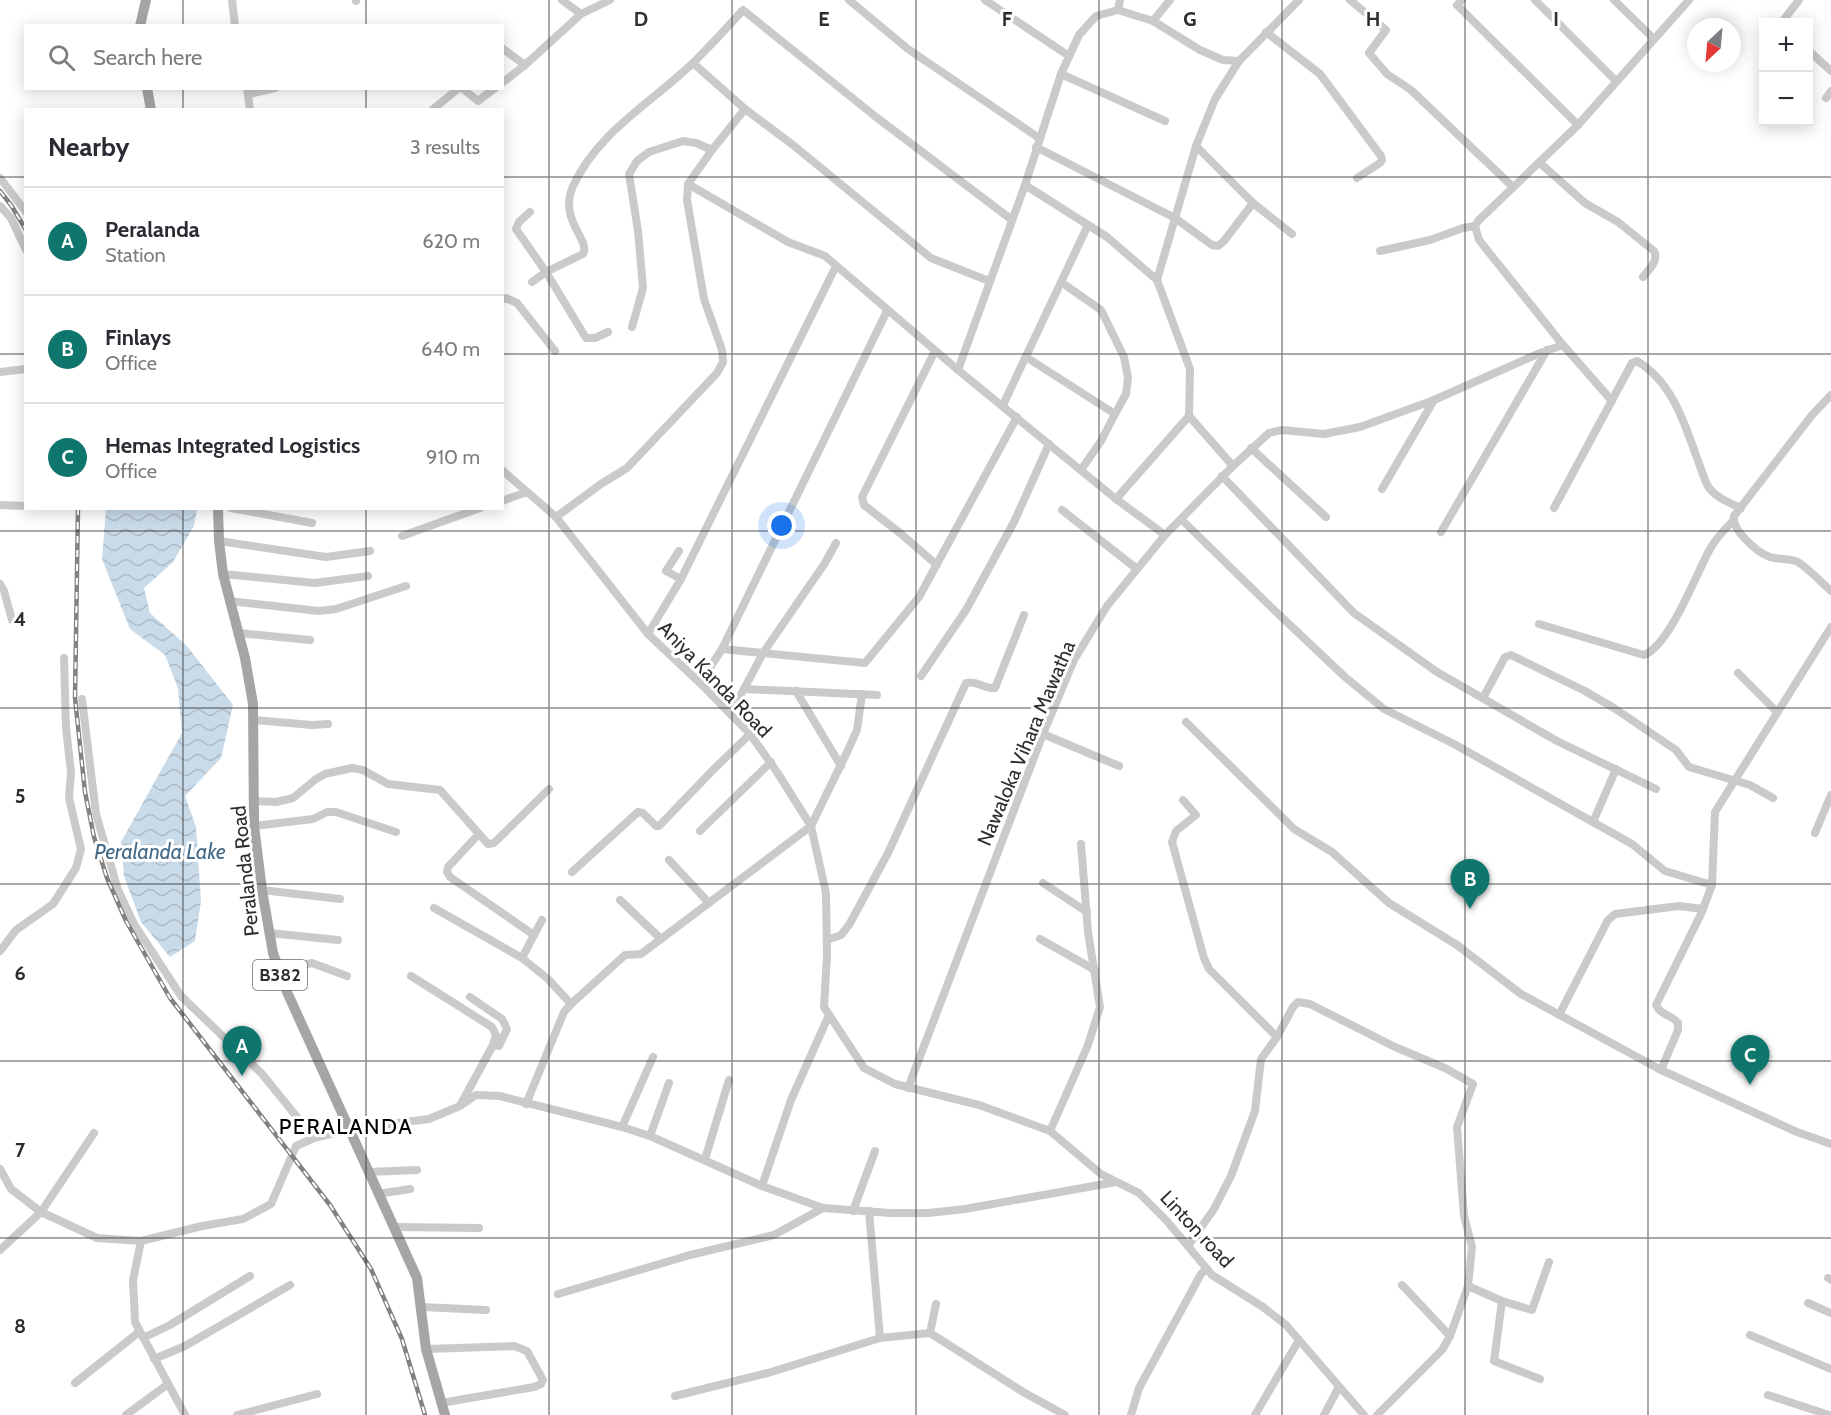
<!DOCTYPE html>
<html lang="en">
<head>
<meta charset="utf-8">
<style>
	:root { --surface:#fff; --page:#f2f2f3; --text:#2b2b33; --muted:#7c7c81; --line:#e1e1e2; --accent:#0f766e }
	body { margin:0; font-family:Cabin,sans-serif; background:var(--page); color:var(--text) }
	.controls { position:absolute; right:18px; top:18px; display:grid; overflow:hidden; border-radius:0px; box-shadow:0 3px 15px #0003 }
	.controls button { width:54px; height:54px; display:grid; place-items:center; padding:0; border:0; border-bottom:2px solid var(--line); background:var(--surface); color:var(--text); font:30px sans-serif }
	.compass { position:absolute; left:1687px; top:18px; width:54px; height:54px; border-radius:50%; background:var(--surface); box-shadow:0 3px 15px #0003; rotate:206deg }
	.you { position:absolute; left:782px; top:526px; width:21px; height:21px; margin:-15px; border:4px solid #fff; border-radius:50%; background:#1a73e8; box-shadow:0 0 0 9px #1a73e833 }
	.badge { display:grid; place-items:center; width:39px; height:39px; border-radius:50%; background:var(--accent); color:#fff; font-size:20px; font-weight:700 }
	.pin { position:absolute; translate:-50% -50px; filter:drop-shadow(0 2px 3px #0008) }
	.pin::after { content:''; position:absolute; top:32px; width:21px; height:18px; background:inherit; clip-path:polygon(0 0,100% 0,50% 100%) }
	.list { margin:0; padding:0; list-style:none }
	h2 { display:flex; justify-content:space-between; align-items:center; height:78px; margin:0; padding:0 24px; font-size:26px }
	h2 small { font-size:20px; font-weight:400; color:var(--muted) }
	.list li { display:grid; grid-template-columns:39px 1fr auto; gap:18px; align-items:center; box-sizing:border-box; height:108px; padding:0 24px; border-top:2px solid var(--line) }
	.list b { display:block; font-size:22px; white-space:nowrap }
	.list p { margin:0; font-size:20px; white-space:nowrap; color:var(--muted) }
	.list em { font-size:20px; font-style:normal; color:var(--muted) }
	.icon { flex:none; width:33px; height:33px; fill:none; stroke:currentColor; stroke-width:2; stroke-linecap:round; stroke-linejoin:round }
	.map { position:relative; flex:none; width:1831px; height:1415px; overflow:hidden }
	.search { position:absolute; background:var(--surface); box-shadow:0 3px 15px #0003; left:24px; top:24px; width:480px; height:66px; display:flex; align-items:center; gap:15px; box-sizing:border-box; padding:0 21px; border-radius:0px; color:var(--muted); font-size:22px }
	.panel { position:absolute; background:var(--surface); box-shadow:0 3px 15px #0003; left:24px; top:108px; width:480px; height:402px; border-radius:0px }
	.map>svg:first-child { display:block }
	.water { fill:url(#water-waves) }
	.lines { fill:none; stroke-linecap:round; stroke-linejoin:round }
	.minor { stroke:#cacaca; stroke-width:8 }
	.major { stroke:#a5a5a5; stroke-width:10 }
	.rail-casing { stroke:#828282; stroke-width:4.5 }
	.rail { stroke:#fff; stroke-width:2; stroke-dasharray:7; stroke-linecap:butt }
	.grid { fill:none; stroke:#2d2d2d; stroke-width:1.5; stroke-opacity:0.55 }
	.labels { text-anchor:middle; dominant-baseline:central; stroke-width:6; stroke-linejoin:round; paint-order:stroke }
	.shield { fill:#fff; stroke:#6c6c6c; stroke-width:1.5 }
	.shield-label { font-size:18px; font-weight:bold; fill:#2d2d2d }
	.street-label { font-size:20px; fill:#2d2d2d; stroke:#fff }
	.water-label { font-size:21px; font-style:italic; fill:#436987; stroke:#fff }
	.quarter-label { font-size:22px; letter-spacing:1.5px; fill:#000; stroke:#fff }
	.grid-label { font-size:20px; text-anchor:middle; font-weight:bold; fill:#2d2d2d; stroke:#fff; stroke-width:6; stroke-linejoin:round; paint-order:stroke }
</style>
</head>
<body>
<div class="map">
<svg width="1831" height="1415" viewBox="0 0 1831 1415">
	<defs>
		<pattern id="water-waves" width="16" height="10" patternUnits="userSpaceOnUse" patternTransform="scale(1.5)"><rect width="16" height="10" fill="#c9dae8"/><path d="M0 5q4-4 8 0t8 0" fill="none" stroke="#adbbc7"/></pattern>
	</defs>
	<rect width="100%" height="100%" fill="#fff"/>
	<path class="water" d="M106 509H197L194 526 173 562 144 588 150 613 187 646 233 705 221 758 185 796 196 827 201 901 195 941 170 957 141 922 124 876 121 842 182 733 178 688 165 655 130 629 102 559Z"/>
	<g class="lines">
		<g class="minor">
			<path d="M232 0 235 26"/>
			<path d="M356 0V1"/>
			<path d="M562 0 581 14"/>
			<path d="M849 0 908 49 1039 138"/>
			<path d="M985 0 1069 56"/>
			<path d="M1350 0 1386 30 1369 53 1387 74 1411 90 1513 187"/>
			<path d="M1462 0 1457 5 1578 125"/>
			<path d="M1535 0 1616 81"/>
			<path d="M1614 0 1654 39"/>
			<path d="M1118 10 1120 0"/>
			<path d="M1153 21 1170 0"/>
			<path d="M1782 22 1799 0"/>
			<path d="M1266 32 1320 74 1381 156 1382 160 1380 163 1357 178"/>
			<path d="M502 48 525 65"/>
			<path d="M1808 50 1831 71"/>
			<path d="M693 63 745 109 793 145 931 258 989 281"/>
			<path d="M1061 74 1165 121"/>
			<path d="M502 83 525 65 581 14 610 0"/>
			<path d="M247 88 250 110"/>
			<path d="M462 88 478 101 495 88"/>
			<path d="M249 94 275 88"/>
			<path d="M1826 98 1831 91"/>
			<path d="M432 110 459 88"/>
			<path d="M1196 146 1253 203 1292 234"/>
			<path d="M1036 147 1175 218 1212 245 1218 246 1224 241 1253 203"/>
			<path d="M1540 163 1585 203 1618 222 1654 251C1659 261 1649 269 1643 277"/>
			<path d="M0 178 26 212"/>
			<path d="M688 184 788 242 825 256 958 370"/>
			<path d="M1025 185 1107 237 1157 280"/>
			<path d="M0 206 11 218 26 250"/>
			<path d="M530 212 519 222 516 229 546 272 586 338H595L608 332"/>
			<path d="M1380 251 1430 240 1463 228 1475 226"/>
			<path d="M532 282 546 272 583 254C591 240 558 220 573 186 598 132 651 103 693 63 710 46 727 28 743 10L876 117 1012 220"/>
			<path d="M1061 282 1101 310 1124 357 1128 378 1126 394 1115 414 1101 441 1081 470"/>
			<path d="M502 300 506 298 517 303 555 351"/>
			<path d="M632 327 643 288 638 231 629 174 637 161 649 152 683 141 696 143 712 150"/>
			<path d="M935 351 862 497 864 505 900 533 937 565"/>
			<path d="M1026 357 1115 414"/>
			<path d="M0 372 26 369"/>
			<path d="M1831 395 1812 415 1734 516C1731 530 1758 553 1770 557 1779 560 1790 558 1798 562 1810 570 1820 581 1831 591"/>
			<path d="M1612 401 1563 345 1479 240 1475 226 1478 221 1578 125 1689 0"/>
			<path d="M1003 405 1088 225"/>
			<path d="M1251 448 1326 517"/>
			<path d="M1233 466 1189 416 1190 369 1157 280 1196 146 1215 99 1239 61 1299 0"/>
			<path d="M502 470 556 517 648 634 700 683 750 734 777 772 811 826 826 893 827 956 824 1007 864 1068 895 1084 979 1105 1050 1131 1101 1174 1139 1193 1166 1220 1212 1275 1263 1307 1286 1325 1364 1415"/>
			<path d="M1222 476 1354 613 1437 672 1557 741 1656 789"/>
			<path d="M1382 489 1434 400"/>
			<path d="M1116 499 1189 416"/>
			<path d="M502 501 527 492"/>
			<path d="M0 505 26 506"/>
			<path d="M231 508 312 523"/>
			<path d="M1554 508 1632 363 1637 361C1672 382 1684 422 1697 458 1701 468 1704 480 1709 488 1717 498 1730 503 1741 508"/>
			<path d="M1062 510 1137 569"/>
			<path d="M556 517 601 484 627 468 717 373 723 362 722 350 704 299 687 200 688 184 712 150 745 109"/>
			<path d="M1181 519 1271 607 1345 677 1384 709 1454 744 1632 844 1665 871 1712 885"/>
			<path d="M1441 532 1547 350"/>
			<path d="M1165 535 1116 499 958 370 1025 185 1061 74 1079 35 1096 16 1118 10 1153 21 1200 50 1223 60 1239 61"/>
			<path d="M402 536 480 508"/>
			<path d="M219 541 326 557 370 551"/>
			<path d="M679 551 666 571 681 579"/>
			<path d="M223 574 315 583 368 576"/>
			<path d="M0 584 4 591 12 620"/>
			<path d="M229 601 319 611 336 609 406 586"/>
			<path d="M1539 624 1644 655C1670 645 1696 574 1710 549 1716 538 1724 530 1733 521"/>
			<path d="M239 633 310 640"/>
			<path d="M648 634 681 579 836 266"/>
			<path d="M722 649 865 663 919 597 1017 417"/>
			<path d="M1738 673 1777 712"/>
			<path d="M921 676 966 610 1014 522 1049 444"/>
			<path d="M700 683 722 649 887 311"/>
			<path d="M744 689 763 653 825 563 836 543"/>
			<path d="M796 691 841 766"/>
			<path d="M1483 698 1505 657 1511 655 1585 691 1614 708 1676 750 1689 767 1750 785 1773 798"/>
			<path d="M82 699 96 814 118 890 134 924 181 996 262 1074 314 1138"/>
			<path d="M730 713 744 689 877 695"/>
			<path d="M254 720 312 725 328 724"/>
			<path d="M1186 722 1294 829 1332 852 1389 903 1457 945 1521 994 1661 1070 1797 1132 1831 1144"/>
			<path d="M1043 734 1119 766"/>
			<path d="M1183 800 1196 815 1176 831 1172 842 1204 958 1209 969 1277 1037"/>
			<path d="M254 801 276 802 293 798 316 779 325 774 352 768 363 770 388 784 440 790 488 844 494 843 549 789"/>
			<path d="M1593 822 1616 769"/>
			<path d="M254 826 313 819 327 812H336L396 832"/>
			<path d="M700 831 771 762"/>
			<path d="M1815 833 1831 795"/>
			<path d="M478 835 448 867 447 872 450 877 534 935 522 958"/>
			<path d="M669 860 709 903"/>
			<path d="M572 872 638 812 643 813 656 826H659L712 771 750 734"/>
			<path d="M1043 883 1087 912"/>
			<path d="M262 890 340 899"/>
			<path d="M620 900 661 939"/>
			<path d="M434 908 522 958 548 979 571 1004"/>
			<path d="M269 933 338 940"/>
			<path d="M534 935 542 920"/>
			<path d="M1040 939 1095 970"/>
			<path d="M827 940 841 935 849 925 888 853 966 683C977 680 984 689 995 688L1024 615"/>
			<path d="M0 951 16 930 53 904 76 868 81 849 69 798 71 772 66 728 64 658"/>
			<path d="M279 971 312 963 347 976"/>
			<path d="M411 976 492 1027 496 1035 493 1045 461 1104"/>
			<path d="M470 997 502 1019 507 1029 499 1046 493 1045"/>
			<path d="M1559 1015 1608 920 1615 914 1679 906 1703 909"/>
			<path d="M1661 1070 1678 1030V1023C1672 1015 1660 1015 1656 1005L1701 914 1712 885 1715 812 1831 627"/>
			<path d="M908 1088 1043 734 1074 660 1107 606 1165 535 1233 466 1269 433 1282 430 1324 434 1360 427 1434 400 1540 353 1563 345"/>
			<path d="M526 1104 564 1012 571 1004 625 955 641 954 811 826 849 748 857 730 862 694"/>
			<path d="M622 1127 653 1057"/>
			<path d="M1050 1131 1088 1045 1100 1007 1088 932 1081 844"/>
			<path d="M650 1136 669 1083"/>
			<path d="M705 1159 729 1080"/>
			<path d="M0 1169 11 1189 41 1212 97 1238 141 1241 202 1226 243 1219 271 1204 296 1146 314 1138 350 1129 429 1119 460 1106 476 1095 500 1096 622 1127 650 1136 762 1186 823 1208 890 1213H928L965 1209 1116 1182"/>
			<path d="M368 1172 417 1170"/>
			<path d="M762 1186 791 1100 829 1015"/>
			<path d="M378 1194 410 1189"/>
			<path d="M853 1211 875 1151"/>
			<path d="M869 1211 880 1338"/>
			<path d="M393 1227 479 1228"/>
			<path d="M141 1241 133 1280 135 1322 185 1415"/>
			<path d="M1188 1246 1214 1209 1231 1176 1255 1111 1261 1059 1277 1037 1293 1007 1298 1002 1310 1004 1395 1047 1445 1068 1473 1084 1457 1127 1464 1216 1472 1247 1468 1286 1450 1336 1442 1350 1377 1415"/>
			<path d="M0 1250 41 1212 94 1133"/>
			<path d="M1828 1278 1831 1280"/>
			<path d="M1402 1285 1450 1336"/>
			<path d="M1468 1286 1502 1301 1532 1310 1549 1262"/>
			<path d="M558 1294 690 1255 774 1235 823 1208"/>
			<path d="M1502 1301 1494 1361 1540 1379"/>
			<path d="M1808 1303 1831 1313"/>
			<path d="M422 1307 486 1310"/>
			<path d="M930 1333 936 1304"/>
			<path d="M1750 1335 1831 1369"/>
			<path d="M143 1338 170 1325 250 1276"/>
			<path d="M426 1349 514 1346 527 1351 543 1380 541 1384 534 1387 441 1403"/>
			<path d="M154 1359 185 1346 290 1285"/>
			<path d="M75 1383 139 1332"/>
			<path d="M1768 1395 1829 1415"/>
			<path d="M675 1396 768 1373 880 1338 930 1333 1023 1392 1065 1415"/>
			<path d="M126 1415 168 1384"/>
			<path d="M237 1415 317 1394"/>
			<path d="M1131 1415 1139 1388 1201 1274 1207 1269"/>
			<path d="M1255 1415 1299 1340"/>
			<path d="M1324 1415 1339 1387"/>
		</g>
		<g class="major">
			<path d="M140 26 146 0"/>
			<path d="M147 88 151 110"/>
			<path d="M218 508 219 541 223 574 245 658 253 704 254 826 262 890 273 953 287 992 417 1278 426 1349 445 1415"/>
		</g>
		<defs>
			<g id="rail">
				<path d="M0 191 11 205 26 230"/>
				<path d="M78 508 75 698 85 792 94 837 107 878 126 921 170 998 330 1205 371 1269 402 1339 425 1415"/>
			</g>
		</defs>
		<use href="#rail" class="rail-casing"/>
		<use href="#rail" class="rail"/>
	</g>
	<path class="grid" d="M183 0V26M366 0V26M549 0V1415M732 0V1415M916 0V1415M1099 0V1415M1282 0V1415M1465 0V1415M1648 0V1415M183 88V110M366 88V110M0 177H26M502 177H1831M0 354H26M502 354H1831M183 508V1415M366 508V1415M0 531H1831M0 708H1831M0 884H1831M0 1061H1831M0 1238H1831"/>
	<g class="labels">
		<rect class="shield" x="253" y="960" width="54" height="30" rx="4.5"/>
		<g class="shield-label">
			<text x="280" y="975">B382</text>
		</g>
		<g class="street-label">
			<text transform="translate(715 679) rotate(46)">Aniya Kanda Road</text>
			<text transform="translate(1026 743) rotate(-67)">Nawaloka Vihara Mawatha</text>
			<text transform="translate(245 871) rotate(-96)">Peralanda Road</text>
			<text transform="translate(1197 1229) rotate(47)">Linton road</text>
		</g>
		<g class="water-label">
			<text x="160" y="851">Peralanda Lake</text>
		</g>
		<g class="quarter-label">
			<text x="346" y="1126">PERALANDA</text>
		</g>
	</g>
	<g class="grid-label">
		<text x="641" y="26">D</text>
		<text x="824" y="26">E</text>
		<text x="1007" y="26">F</text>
		<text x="1190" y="26">G</text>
		<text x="1373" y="26">H</text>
		<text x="1556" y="26">I</text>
		<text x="20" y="626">4</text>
		<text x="20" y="803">5</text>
		<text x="20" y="980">6</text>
		<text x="20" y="1157">7</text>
		<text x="20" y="1333">8</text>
	</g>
</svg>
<div class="controls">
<button>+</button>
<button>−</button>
</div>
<svg class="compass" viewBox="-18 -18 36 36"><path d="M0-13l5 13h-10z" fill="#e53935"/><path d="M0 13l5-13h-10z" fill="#7c7c81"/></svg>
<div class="you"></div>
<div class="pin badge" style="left:242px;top:1076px">A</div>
<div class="pin badge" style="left:1470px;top:909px">B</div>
<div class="pin badge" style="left:1750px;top:1085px">C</div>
<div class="search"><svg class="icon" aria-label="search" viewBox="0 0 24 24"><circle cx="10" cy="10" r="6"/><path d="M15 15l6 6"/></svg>Search here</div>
<section class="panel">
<h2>Nearby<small>3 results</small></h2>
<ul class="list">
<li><span class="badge">A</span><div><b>Peralanda</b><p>Station</p></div><em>620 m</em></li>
<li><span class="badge">B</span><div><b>Finlays</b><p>Office</p></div><em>640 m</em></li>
<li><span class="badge">C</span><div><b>Hemas Integrated Logistics</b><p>Office</p></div><em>910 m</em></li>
</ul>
</section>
</div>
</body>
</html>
